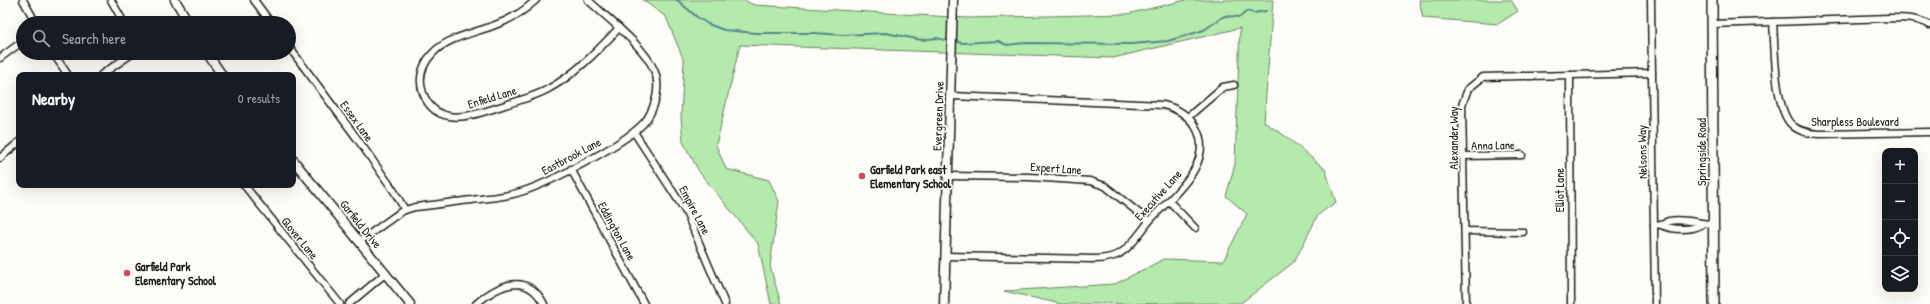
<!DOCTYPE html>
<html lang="en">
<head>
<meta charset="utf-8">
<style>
	:root { --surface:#171b24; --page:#242831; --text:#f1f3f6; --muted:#9ea1a6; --line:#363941 }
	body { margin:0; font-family:"Patrick Hand",sans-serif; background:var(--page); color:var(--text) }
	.controls { position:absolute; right:12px; bottom:12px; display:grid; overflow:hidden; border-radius:8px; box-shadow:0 4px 16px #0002 }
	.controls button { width:36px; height:36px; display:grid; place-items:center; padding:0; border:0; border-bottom:1px solid var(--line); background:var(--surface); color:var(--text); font:20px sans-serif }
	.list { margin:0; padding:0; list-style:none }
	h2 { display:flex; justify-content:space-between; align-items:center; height:52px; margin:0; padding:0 16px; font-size:17px }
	h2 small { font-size:13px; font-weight:400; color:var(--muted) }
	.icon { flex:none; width:22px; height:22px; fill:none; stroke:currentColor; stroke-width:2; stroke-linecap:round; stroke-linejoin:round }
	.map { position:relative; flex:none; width:1930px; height:304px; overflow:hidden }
	.search { position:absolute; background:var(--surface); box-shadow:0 4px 16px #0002; left:16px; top:16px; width:280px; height:44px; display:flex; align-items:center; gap:10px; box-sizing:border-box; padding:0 14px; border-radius:22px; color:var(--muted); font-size:15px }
	.panel { position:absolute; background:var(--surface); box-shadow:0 4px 16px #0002; left:16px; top:72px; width:280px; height:116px; border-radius:8px }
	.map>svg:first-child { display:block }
	.green { fill:#b4eaac; stroke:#688364 }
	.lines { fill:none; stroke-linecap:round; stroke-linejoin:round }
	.stream { stroke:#57878d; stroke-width:2 }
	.minor-casing { stroke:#1c1c1c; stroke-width:9 }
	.tertiary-casing { stroke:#1c1c1c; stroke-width:11 }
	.secondary-casing { stroke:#1c1c1c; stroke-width:12 }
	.minor { stroke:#fdfcf7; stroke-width:6 }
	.tertiary { stroke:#fdfcf7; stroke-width:8 }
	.secondary { stroke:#fdfcf7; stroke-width:9 }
	.poi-dot { fill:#d1495b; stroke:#fdfcf7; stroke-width:1.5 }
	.labels { text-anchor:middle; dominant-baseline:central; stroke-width:3.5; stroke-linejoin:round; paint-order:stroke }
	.street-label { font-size:12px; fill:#1c1c1c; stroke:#fdfcf7 }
	.poi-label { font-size:12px; font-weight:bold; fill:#1c1c1c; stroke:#fdfcf7; text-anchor:start }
</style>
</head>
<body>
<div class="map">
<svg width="1930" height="304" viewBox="0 0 1930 304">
	<rect width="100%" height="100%" fill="#fdfcf7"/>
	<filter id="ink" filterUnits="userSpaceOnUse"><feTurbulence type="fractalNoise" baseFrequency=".025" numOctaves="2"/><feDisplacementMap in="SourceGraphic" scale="8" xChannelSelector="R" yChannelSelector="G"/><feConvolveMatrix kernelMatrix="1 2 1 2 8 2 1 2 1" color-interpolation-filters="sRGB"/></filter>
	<g filter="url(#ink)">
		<g class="green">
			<path d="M643 0H744L754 5 968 18 1127 14 1186 0H1273L1264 122 1288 138 1325 169 1336 202 1318 215 1294 262 1241 303 1061 304 1004 291 1115 284 1164 259 1223 261 1247 214 1226 196 1235 164 1240 28 1113 58 740 45 716 145 726 169 769 180 779 201 770 266 781 304H771L758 244 700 173 683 142 681 116 684 61 666 17Z"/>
			<path d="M1419 0H1511L1518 11 1498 24 1423 18Z"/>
		</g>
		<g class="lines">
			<g class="stream">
				<path d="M677 0 697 17 708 24 724 30 756 33H815L842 35 886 33 922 40 936 38 949 41"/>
				<path d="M953 41 963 43 998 41 1007 45 1024 43 1132 44 1168 41 1204 30 1224 16 1240 17 1247 11 1254 13 1266 11"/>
			</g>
			<defs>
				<g id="minor">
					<path d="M23 0 36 23"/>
					<path d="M111 0 124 23"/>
					<path d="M254 0 271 23"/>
					<path d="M536 0C524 11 510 20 495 25 475 33 447 37 432 54 422 65 418 79 423 93 437 131 477 114 505 105 520 100 537 96 550 88 577 73 598 50 619 28"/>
					<path d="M1651 0 1655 304"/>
					<path d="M1773 22C1775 47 1774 109 1792 125 1799 132 1810 133 1818 134L1930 132"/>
					<path d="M1712 24 1890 18C1904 18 1918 18 1930 25"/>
					<path d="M289 47 356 137 394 191 405 210"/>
					<path d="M53 53 68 75"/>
					<path d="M0 58 23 41"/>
					<path d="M101 75 133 53"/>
					<path d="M1570 75 1571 304"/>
					<path d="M1188 117 1223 87 1234 85"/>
					<path d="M634 132 686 212 725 304"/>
					<path d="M1463 156 1522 155"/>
					<path d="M0 158 19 142"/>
					<path d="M571 169 644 304"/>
					<path d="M948 176 1030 177 1090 181 1105 186 1149 221"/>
					<path d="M244 185 340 304"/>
					<path d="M1169 201 1195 228"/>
					<path d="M1654 225C1660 225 1664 223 1669 221 1685 218 1699 224 1714 224"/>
					<path d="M1661 225C1673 230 1691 231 1703 224"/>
					<path d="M1465 231 1523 232"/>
					<path d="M360 241 402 211 415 207C434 205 453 202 472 200 487 198 503 197 517 193 544 186 632 141 647 119 656 105 661 85 654 70 644 46 607 18 588 0"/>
					<path d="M946 256 1093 259C1102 259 1111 258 1119 254 1133 246 1142 229 1152 218 1173 195 1217 162 1195 126 1187 114 1177 108 1163 105L951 96"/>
					<path d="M349 304 386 273"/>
					<path d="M476 304C498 285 527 271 544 304"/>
					<path d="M1466 304 1462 105 1468 89 1483 77 1652 73"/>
				</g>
				<g id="tertiary">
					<path d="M175 0 189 23"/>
					<path d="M207 53 222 75"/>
					<path d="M293 160 410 304"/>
					<path d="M944 304 953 0"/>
				</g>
				<path id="secondary" d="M1712 0 1714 304"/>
			</defs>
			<use href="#minor" class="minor-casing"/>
			<use href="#tertiary" class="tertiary-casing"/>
			<use href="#secondary" class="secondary-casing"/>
			<use href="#minor" class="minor"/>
			<use href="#tertiary" class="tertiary"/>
			<use href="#secondary" class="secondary"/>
		</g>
	</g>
	<g class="poi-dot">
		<circle cx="862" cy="176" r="4"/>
		<circle cx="127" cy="273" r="4"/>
	</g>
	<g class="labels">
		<g class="street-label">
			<text transform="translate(492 97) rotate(-17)">Enfield Lane</text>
			<text transform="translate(938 116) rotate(-88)">Evergreen Drive</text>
			<text transform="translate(357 121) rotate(54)">Essex Lane</text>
			<text x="1855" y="121">Sharpless Boulevard</text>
			<text transform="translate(1453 138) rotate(-90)">Alexander Way</text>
			<text transform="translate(1493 145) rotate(-1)">Anna Lane</text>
			<text transform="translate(1642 152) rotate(-91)">Nelsons Way</text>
			<text transform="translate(1701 152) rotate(-90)">Springside Road</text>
			<text transform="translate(571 156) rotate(-28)">Eastbrook Lane</text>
			<text transform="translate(1056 168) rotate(4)">Expert Lane</text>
			<text transform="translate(1559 190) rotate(-90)">Elliot Lane</text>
			<text transform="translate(1158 195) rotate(-48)">Executive Lane</text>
			<text transform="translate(695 210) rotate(62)">Empire Lane</text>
			<text transform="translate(361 224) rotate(51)">Garfield Drive</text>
			<text transform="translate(617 231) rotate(61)">Eddington Lane</text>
			<text transform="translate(300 238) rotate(51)">Glover Lane</text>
		</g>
		<g class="poi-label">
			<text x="870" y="169">Garfield Park east<tspan x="870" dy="14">Elementary School</tspan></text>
			<text x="135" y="266">Garfield Park<tspan x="135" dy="14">Elementary School</tspan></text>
		</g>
	</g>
</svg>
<div class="controls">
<button>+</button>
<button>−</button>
<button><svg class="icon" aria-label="locate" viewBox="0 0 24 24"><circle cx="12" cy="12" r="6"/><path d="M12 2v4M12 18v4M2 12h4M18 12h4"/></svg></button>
<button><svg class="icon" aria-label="layers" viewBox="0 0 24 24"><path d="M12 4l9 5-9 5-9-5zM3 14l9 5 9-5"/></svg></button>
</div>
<div class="search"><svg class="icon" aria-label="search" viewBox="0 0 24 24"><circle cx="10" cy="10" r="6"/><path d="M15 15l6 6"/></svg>Search here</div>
<section class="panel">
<h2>Nearby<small>0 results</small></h2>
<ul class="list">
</ul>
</section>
</div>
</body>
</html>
